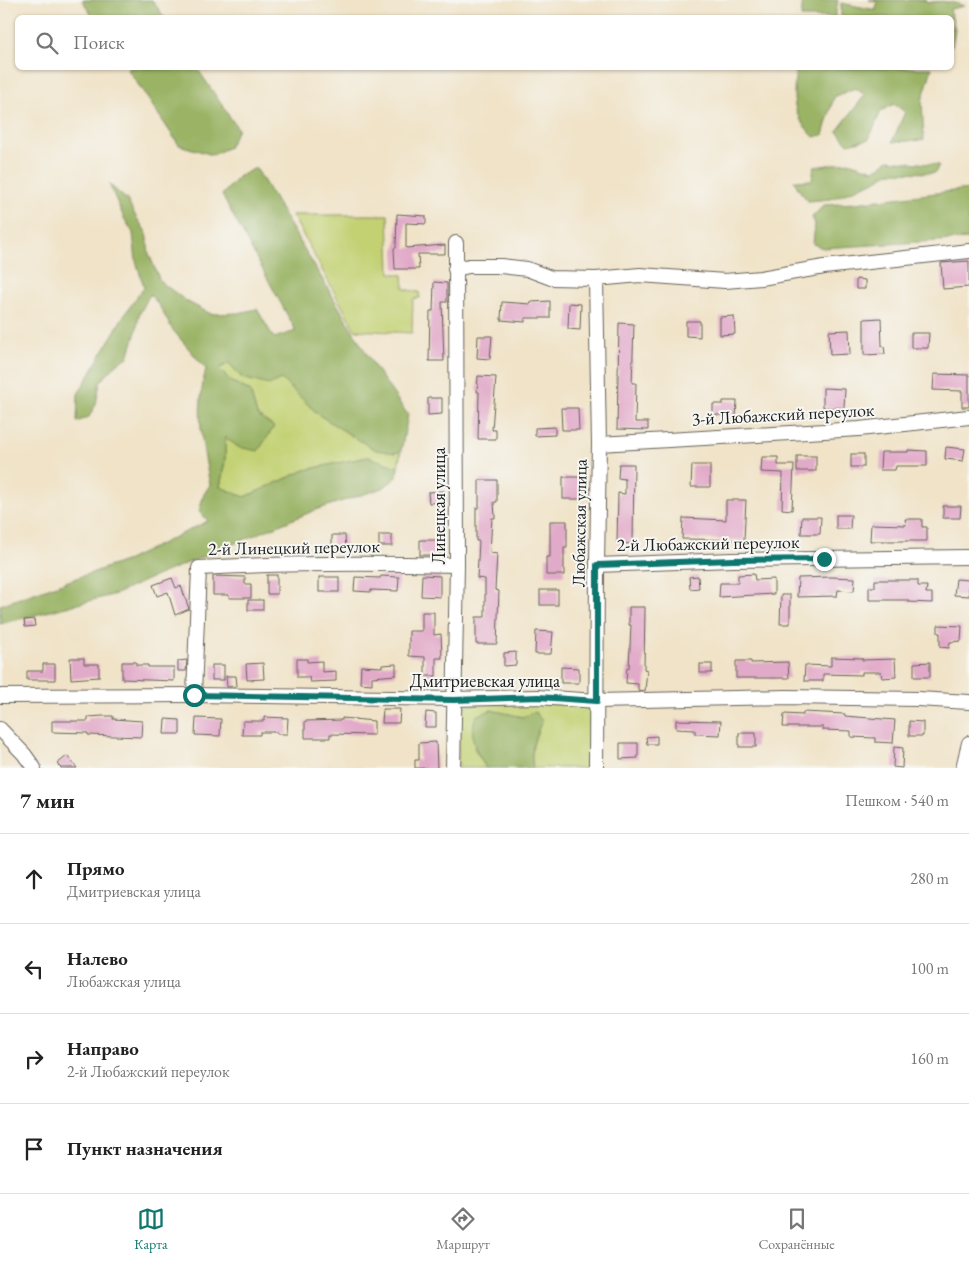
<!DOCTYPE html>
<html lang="ru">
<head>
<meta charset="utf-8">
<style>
	:root { --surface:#fff; --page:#f6f6f6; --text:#222; --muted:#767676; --line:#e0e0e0; --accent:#0f766e }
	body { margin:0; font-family:"EB Garamond",serif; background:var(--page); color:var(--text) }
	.stop { position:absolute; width:15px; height:15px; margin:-11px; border:4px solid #0f766e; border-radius:50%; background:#fff }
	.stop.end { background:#0f766e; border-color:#fff; box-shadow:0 1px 5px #0008 }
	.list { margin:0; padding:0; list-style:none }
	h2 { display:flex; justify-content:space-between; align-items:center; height:65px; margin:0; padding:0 20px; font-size:21px }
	h2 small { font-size:16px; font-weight:400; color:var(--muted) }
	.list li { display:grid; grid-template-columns:32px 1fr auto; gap:15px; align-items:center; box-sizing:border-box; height:90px; padding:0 20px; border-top:1px solid var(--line) }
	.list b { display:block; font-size:19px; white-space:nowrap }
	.list p { margin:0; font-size:16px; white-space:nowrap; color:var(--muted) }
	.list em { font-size:16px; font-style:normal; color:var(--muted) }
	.icon { flex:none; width:28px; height:28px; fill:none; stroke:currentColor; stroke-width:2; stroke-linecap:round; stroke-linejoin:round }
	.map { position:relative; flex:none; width:969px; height:768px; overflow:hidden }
	.search { position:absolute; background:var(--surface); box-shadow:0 1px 4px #0004; left:15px; right:15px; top:15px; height:55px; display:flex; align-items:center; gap:12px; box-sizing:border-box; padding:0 18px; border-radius:8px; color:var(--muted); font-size:19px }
	.sheet { height:425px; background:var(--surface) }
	nav { display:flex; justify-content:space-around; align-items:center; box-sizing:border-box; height:70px; border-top:1px solid var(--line); background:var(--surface); font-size:14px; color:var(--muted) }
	nav a { display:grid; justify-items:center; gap:2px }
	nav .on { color:var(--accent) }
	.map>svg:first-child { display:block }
	.green { fill:#c3d173; stroke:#707648 }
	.forest { fill:#9ab365; stroke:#5b6840 }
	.building { fill:#e2aac9 }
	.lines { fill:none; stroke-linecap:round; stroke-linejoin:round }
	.minor-casing { stroke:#666258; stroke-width:16 }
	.minor { stroke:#fff; stroke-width:14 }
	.route { stroke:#0f766e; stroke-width:6 }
	.labels { text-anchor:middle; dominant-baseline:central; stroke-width:4; stroke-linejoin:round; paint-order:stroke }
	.street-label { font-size:18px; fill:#1c1c1c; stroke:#f6f6f2 }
</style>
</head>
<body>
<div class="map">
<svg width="969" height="768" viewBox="0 0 969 768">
	<rect width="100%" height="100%" fill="#f6f6f2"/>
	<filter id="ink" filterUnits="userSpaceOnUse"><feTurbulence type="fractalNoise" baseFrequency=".02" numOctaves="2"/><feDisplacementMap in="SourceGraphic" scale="10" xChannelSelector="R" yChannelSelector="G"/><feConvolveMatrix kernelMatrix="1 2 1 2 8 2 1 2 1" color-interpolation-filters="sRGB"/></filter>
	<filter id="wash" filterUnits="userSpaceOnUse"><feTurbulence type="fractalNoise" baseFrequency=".0096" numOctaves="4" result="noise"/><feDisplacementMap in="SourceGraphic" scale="20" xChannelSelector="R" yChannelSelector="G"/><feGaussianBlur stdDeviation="1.12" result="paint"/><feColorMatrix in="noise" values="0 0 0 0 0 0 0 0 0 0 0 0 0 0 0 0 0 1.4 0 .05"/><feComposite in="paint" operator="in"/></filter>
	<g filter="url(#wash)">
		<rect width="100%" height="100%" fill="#f0e3c8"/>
		<g class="green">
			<path d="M292 215H388L390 273 403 275 404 289 419 292 420 298 413 299 412 333 355 330Z"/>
			<path d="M229 362 242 378 281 379 295 391 395 453 401 451 398 467 368 457 338 463 305 470 245 497 220 487 225 461V437L257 415 250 391 232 382 218 369Z"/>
			<path d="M540 703 590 705V768H533C529 752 535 736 542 721L491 710 474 748 486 768H458L459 705Z"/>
		</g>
		<g class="forest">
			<path d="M82 0H152L164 17H93Z"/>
			<path d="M803 0H838L835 17H801Z"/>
			<path d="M869 0H925L927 3C939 0 951 1 964 6L950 9 955 30 952 46V18L841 17V3L876 10 877 2Z"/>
			<path d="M127 68H197L238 129 229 147 213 155 179 145Z"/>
			<path d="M796 68H932L922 101 924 140 892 142 905 112 894 104 881 111 869 139 848 144 837 131 865 95 855 88 834 97 823 135 814 137C790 112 793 100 796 68Z"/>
			<path d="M889 160 939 165 935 173 890 172 875 181 842 195 831 199 808 201 799 190 794 181 812 180 814 167 848 162 874 170Z"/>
			<path d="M256 168 374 366 408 415 401 451 395 453 376 450 352 436 319 415 281 379 269 385 242 378 229 363 219 369 232 382 250 391 257 415 274 427 258 451 238 447 225 437V461L220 487 245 497 305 470 338 463 368 457 398 467 397 477 383 488 318 509 156 576 116 594 0 624V605L128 560 208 521 199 511 204 494 210 485C202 442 195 413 206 369L172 329 160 307 150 294 139 315 136 332 128 357 118 363 100 382 96 404 89 417 77 422 78 394 124 315 144 287 136 261 133 233 124 218 109 184 127 200 136 217 146 232 149 254 160 281 186 301 211 314 238 313 257 309 274 338 296 331 222 195 239 176Z"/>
			<path d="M969 189V239L823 248 813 244 815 224 812 217 824 205 855 203Z"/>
			<path d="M491 710 522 717 535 712 542 721C535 736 529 752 533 768H486C475 749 468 738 476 716Z"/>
		</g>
		<g id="blocks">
			<g class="building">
				<path d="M397 214 426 216V224L406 223V248L445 245V254H418L419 269H395L394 248H396Z"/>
				<path d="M969 261V287L943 289 941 263Z"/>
				<path d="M856 279 865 280V289H856Z"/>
				<path d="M434 282 447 283V302H442L444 361H429L430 311H433Z"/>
				<path d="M550 301V318H525V322L501 320 502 302 531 304V302Z"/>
				<path d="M569 303 581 304 580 330 568 329Z"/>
				<path d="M734 316 735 334 720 335V317Z"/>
				<path d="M881 318 882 346H884L885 354 864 355V319Z"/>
				<path d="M686 321H700V337L686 336Z"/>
				<path d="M619 323 634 324 632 383H636L635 422H648V430L617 429Z"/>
				<path d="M849 330 850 354 830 355 829 331Z"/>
				<path d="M911 333H929L928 348H911Z"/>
				<path d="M478 336H492L490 359 477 358Z"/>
				<path d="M934 374 969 375V407H962V391L933 390Z"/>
				<path d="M478 376 496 377 492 430H496V439H478L479 392H477Z"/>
				<path d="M823 388 845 389 844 408 823 407Z"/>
				<path d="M428 398H442V414L428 415Z"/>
				<path d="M723 401H737L736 418H723V415H713V404H723Z"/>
				<path d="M561 408H578L579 430H562Z"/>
				<path d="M555 427V435L535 436V428Z"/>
				<path d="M946 447 965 449 963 461 945 459Z"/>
				<path d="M908 450 927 451V466H896L895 470H880L881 452H908Z"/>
				<rect x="851" y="454" width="13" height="13"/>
				<rect x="797" y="456" width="19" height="15"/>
				<path d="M762 457H778V465H794L792 510 782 509 783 473 761 472Z"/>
				<path d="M619 464H634L633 544 617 543 618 493 625 494V479L618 478Z"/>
				<path d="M692 465H710V487H691Z"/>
				<rect x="563" y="477" width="20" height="22"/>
				<path d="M479 480H497V502H494L495 518H492L490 553 497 554 495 590 499 591 497 644H476V617H485V579L477 578 479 541H476V508H479Z"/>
				<path d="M445 491 446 502 429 503 428 492Z"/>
				<path d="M726 500H746L744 540 682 539 683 518 726 520Z"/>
				<path d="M943 506H961L960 518H943Z"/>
				<path d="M836 515H851L850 529H836Z"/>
				<path d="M802 517H821L820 534H801Z"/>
				<path d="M905 519H922V527H927V541H870L871 524 906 525Z"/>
				<path d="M550 521H567V548H564V575H546V557H550Z"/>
				<path d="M332 535H345L346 548H332Z"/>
				<rect x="379" y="535" width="13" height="11"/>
				<rect x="420" y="540" width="20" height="15"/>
				<path d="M754 574 755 580 774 579V594L719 597 720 583H738V575Z"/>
				<rect x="267" y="575" width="10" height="19"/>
				<path d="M422 575 440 576V597L421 596Z"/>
				<path d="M213 576 245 577V584H251V598H229V595H213Z"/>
				<path d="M381 576 399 577 398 591 371 590V592L354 591 355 577 380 578Z"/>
				<path d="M698 576 699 588 690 589 689 577Z"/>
				<rect x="319" y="577" width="20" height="15"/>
				<path d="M831 577 855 578 854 591 838 590 837 596 797 597 798 578Z"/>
				<path d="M172 578 176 588 181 586 189 609 175 615 168 592 157 596 153 585Z"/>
				<path d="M956 579 969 580V596L954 595Z"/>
				<path d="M875 580H918V586H927L926 593H932V603L908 602V600H869V587H875Z"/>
				<rect x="540" y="590" width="18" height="15"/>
				<path d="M781 595H790V624H780Z"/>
				<rect x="248" y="600" width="15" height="10"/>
				<path d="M629 607H645L644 669 647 670 645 691 638 690V684L626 683 627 667 629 668 631 625H629Z"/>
				<path d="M422 612H434V635L441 634 442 658H436V676H425V657L409 656V631H422Z"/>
				<path d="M34 619 35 626 25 627 24 620Z"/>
				<path d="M938 625 962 626 961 641 950 642 949 648 940 647V633H938Z"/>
				<path d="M536 631 553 632 551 654H535Z"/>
				<path d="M516 652V665L504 666V653Z"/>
				<path d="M831 657 862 658V660L895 659 896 677 882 678 881 672H862V675L823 674V681H804L805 665 831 666Z"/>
				<path d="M70 658H84V664H99V677L71 679Z"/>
				<path d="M297 659H307V662L322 661V672L336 671V681L310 682 309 677H297Z"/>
				<path d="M187 660 186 671H178V661Z"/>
				<path d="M736 661H751V663L788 662 789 678H736Z"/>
				<path d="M122 662H136V665H148V667H174V681L122 679Z"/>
				<path d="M930 662V677H914V663Z"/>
				<path d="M263 663 264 679 247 680 246 664Z"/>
				<path d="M43 664H55V680H27V671H43Z"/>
				<path d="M396 664V675L372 677V684L360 683 361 666 382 667V665Z"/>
				<rect x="700" y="664" width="12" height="9"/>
				<rect x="212" y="665" width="12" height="15"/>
				<path d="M561 667 579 668V683H561Z"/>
				<path d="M226 676H236L237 686 227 687Z"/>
				<path d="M383 709H400L399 723H382Z"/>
				<path d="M426 712 436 713V727H425Z"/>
				<path d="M803 712 845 714V716L895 720 893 743 875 742V738L851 737V731L823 730V727H783L784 714 803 715Z"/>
				<path d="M103 716H113V719L142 721 141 737 88 735V733L52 732V721H88V717Z"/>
				<path d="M264 717 288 718 287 734H277V732H260V735H242L243 721H264Z"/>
				<path d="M196 718 221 719 220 736 195 735Z"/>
				<path d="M342 718 374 721V735L330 734V738H305V721L342 720Z"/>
				<path d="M165 719 180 720V734H164Z"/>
				<path d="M676 720 721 721 720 735 695 734V730L676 729Z"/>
				<path d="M909 721 923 722V736H909Z"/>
				<rect x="739" y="733" width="17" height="14"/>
				<path d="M657 736V744H647L646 737Z"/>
				<path d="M436 742 437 768H415V760H419V743Z"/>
				<path d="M620 743H638V758L620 759Z"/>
				<path d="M894 747 903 748 902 768 893 767Z"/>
				<path d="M67 756 77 768H61L57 764Z"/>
			</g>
		</g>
	</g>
	<g filter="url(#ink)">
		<use href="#blocks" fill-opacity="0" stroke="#666258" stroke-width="1"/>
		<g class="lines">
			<defs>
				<g id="minor">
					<path d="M455 269 469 266H501L527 269 551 278 596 279 640 275 725 281 761 278 824 267 969 251"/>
					<path d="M596 279 599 444 597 565 596 768"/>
					<path d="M599 444 859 429 969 417"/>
					<path d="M597 565 732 560 969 557"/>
					<path d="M194 695 199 568C285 563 371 563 457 565"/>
					<path d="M0 696 194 695 454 699 537 697 597 701 786 697 918 699 969 702"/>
					<path d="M0 729 24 754 34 768"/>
					<path d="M453 768 457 565 456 243"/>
					<path d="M963 768 969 743"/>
				</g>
			</defs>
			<use href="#minor" class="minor-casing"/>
			<use href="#minor" class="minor"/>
		</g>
	</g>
	<g class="lines" filter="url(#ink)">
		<path class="route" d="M194 695 454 700 538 697 597 701V565L732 560 824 559"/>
	</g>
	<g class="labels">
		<g class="street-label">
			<text transform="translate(783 414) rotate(-3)">3-й Любажский переулок</text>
			<text transform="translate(438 506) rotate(-90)">Линецкая улица</text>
			<text transform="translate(579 523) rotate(-89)">Любажская улица</text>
			<text transform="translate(708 543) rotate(-1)">2-й Любажский переулок</text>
			<text transform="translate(294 547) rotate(-1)">2-й Линецкий переулок</text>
			<text x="485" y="680">Дмитриевская улица</text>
		</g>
	</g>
</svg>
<div class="stop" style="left:194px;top:695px"></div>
<div class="stop end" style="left:824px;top:559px"></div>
<div class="search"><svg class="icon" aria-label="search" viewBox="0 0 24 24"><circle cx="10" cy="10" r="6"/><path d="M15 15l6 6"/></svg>Поиск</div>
</div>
<section class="sheet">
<h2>7 мин<small>Пешком · 540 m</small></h2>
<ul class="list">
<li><svg class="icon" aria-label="ahead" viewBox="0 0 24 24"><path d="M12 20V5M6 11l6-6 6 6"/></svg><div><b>Прямо</b><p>Дмитриевская улица</p></div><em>280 m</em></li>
<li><svg class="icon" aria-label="left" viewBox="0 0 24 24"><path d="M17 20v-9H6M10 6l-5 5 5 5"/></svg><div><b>Налево</b><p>Любажская улица</p></div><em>100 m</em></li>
<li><svg class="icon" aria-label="right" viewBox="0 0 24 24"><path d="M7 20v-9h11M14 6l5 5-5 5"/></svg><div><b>Направо</b><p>2-й Любажский переулок</p></div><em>160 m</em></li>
<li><svg class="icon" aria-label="arrive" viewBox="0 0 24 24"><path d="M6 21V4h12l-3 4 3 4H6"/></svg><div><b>Пункт назначения</b></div></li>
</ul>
</section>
<nav>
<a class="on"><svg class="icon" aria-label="map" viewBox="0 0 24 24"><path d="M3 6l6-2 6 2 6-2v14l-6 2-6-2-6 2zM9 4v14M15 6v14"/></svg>Карта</a>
<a><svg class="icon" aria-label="directions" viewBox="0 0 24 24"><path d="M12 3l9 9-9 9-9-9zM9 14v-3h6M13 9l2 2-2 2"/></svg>Маршрут</a>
<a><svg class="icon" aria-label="saved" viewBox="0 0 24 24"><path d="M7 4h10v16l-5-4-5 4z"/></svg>Сохранённые</a>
</nav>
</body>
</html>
